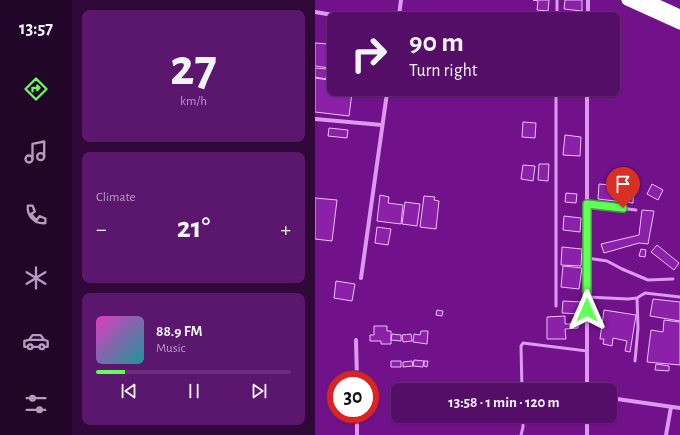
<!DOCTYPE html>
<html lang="en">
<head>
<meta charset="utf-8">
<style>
	:root { --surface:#550e68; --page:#5b176e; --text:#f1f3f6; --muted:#b69cc0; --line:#6b2e7c; --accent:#62ff58 }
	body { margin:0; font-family:"Alegreya Sans",sans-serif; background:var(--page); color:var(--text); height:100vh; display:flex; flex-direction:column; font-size:15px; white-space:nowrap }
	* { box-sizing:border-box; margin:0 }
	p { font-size:13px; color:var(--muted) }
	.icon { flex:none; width:22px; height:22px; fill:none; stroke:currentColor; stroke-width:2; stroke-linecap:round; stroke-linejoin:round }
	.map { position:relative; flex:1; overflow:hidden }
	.side { display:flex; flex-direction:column; gap:10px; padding:10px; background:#2f0839; width:243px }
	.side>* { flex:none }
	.banner { position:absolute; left:12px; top:12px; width:293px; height:84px; border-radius:8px; box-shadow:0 1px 3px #0004,0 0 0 1px var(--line); background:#550e68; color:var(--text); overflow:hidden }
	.speed { position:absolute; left:12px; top:371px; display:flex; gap:8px; font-size:20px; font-weight:700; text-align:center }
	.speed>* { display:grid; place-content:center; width:52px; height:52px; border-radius:50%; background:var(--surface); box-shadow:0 1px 3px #0004,0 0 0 1px var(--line); line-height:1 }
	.speed .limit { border:6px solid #d22; background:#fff; color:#111 }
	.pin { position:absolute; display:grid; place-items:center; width:34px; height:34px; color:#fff; margin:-41px -17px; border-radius:50% 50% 50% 0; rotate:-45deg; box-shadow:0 0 4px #0007 }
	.pin .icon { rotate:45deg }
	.me { position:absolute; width:44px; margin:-22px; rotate:0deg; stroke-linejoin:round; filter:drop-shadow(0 0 3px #0008) }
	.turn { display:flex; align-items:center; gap:14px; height:84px; padding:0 16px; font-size:18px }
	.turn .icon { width:52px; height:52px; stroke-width:2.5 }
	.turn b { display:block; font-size:28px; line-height:34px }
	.big { font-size:30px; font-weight:700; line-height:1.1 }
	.side .widget { flex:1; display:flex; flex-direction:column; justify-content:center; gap:6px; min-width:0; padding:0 14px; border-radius:8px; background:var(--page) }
	.side .dial { align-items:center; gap:0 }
	.dial b { font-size:52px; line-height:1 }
	.song { display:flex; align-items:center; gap:12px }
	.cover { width:48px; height:48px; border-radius:6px; background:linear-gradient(135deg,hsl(310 70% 55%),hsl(180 70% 35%)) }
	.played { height:4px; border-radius:2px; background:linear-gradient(90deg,var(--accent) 15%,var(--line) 15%) }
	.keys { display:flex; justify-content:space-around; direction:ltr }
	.heat { display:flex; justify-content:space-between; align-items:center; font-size:22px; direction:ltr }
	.trip { position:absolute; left:76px; top:383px; width:226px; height:40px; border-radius:8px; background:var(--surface); box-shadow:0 1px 3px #0004,0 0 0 1px var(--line); font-weight:700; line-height:40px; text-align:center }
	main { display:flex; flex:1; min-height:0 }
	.dock { display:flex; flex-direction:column; width:72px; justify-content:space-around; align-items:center; background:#22062a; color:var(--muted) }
	.dock .icon { width:28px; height:28px }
	.dock .current { color:var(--accent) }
	.dock b { font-size:18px; color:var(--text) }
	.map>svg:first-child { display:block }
	.building { fill:#8b20a9; stroke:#eebffc }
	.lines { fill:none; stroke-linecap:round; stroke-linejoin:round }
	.lane { stroke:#dd99f0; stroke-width:3 }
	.street { stroke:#dd99f0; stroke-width:4 }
	.highway { stroke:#fff; stroke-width:11 }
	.route-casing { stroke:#40a639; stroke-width:10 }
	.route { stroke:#62ff58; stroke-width:7 }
</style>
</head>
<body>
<main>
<nav class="dock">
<b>13:57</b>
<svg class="icon current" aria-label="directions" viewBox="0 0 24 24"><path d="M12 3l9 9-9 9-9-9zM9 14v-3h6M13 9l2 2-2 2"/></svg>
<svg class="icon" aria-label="music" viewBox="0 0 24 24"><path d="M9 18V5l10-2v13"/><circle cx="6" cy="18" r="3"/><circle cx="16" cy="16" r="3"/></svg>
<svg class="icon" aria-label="phone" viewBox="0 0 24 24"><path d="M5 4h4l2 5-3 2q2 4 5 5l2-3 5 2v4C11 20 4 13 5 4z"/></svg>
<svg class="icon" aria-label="climate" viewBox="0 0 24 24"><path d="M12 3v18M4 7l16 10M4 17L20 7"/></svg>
<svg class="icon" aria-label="car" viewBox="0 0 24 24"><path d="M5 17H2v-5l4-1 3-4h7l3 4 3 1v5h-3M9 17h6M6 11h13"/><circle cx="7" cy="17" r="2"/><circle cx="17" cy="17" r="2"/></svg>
<svg class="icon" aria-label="filters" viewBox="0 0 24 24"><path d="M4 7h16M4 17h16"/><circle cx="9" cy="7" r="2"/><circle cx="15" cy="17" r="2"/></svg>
</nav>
<section class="side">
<div class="widget dial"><b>27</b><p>km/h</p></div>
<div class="widget"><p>Climate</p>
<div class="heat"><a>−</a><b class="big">21°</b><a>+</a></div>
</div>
<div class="widget">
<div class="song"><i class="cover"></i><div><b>88.9 FM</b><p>Music</p></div></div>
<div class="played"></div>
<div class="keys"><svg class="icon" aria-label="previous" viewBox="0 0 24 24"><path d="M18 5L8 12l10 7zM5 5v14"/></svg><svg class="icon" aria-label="pause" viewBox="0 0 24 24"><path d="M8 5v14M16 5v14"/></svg><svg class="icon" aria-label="next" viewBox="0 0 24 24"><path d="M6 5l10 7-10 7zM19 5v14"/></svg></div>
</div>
</section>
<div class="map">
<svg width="365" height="435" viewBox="0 0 365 435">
	<rect width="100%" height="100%" fill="#71128a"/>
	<path class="building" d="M218,0H234L233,11L222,10L223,1Z
		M250,0H267V11L249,9Z
		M0,43L15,44V68L0,66Z
		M0,68L12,69L11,79L0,77Z
		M15,72V93H37L34,116L0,112V78L14,80Z
		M208,122L221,123L220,138L207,137Z
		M14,128L33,130L32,138L13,136Z
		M250,135L266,137L265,156L248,155Z
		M224,164H234L233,181L223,180Z
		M208,165L220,166L218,181L206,179Z
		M284,184L319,187L318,203L283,199Z
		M337,184L348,190L343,200L332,194Z
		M251,193L262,194L261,203L250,202Z
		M65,195L74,197L73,203L88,205L86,224L62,221Z
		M109,196L120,197L119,200L124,201L121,229L105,227Z
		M0,198L22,200L17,241L0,239Z
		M90,202L105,204L102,226L87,224Z
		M327,210L339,211L333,244L324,243L289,253L286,244L324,235Z
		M249,216L266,218L265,232L248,230Z
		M62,227L76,229L73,245L60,243Z
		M342,245L364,263L359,270L336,252Z
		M247,247L267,249L266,266L246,265Z
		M326,249L331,250L330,257L324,256Z
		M248,266L267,268L264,289L246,287Z
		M21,281L40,284L37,301L19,298Z
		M338,299L365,302V321L335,316Z
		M248,301L266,302L265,314L247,313Z
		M122,310L128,311L127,316L121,315Z
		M289,310L321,315L315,352L310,351L312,341L298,338L297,346L288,344L289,339H285Z
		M250,316V324H263V328L250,329L251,339H232V317Z
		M349,320L365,322V365L332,362L336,330L348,332Z
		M59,326H72V331H76V344H66V341H55V335H59Z
		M106,331H113L112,344L98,342L99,334L105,335Z
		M77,334L86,335V341L76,340Z
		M96,334L97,341L88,342L87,335Z
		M99,360L109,361L108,367L98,366Z
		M76,361H86V367H76Z
		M97,361L98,366L88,367V362Z
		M109,361H113L112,367L109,366Z
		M341,364L354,366V371L340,370Z
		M91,384H104V390H91Z"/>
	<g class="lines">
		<path class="lane" d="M242,15V0
			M241,93V306
			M272,204L321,210
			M272,258L292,261L307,269L333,280L358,279
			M272,297L313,299L322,298L330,293L365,297
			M320,361L323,328L322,298
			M207,390L206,346L208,343L272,351
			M206,435L208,427V416"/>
		<path class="street" d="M0,12L18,15
			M84,15L86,0
			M273,15V0
			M0,119L67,125
			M46,278L72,93
			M41,340L42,380
			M272,390V93
			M295,398L365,408
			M42,414V435
			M272,416V435
			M351,435L356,407"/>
		<path class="highway" d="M312,0L365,24
			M332,0L365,15"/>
	</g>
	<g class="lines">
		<defs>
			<path id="route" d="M272,310V204L308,208"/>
		</defs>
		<use href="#route" class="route-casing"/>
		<use href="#route" class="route"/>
	</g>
</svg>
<div class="speed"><div class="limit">30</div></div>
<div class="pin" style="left:308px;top:208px;background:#d93025"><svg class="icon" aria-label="arrive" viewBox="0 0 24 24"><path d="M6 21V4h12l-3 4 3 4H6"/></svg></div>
<svg class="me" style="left:272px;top:310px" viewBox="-20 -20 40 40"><path d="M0-17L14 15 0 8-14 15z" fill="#62ff58" stroke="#fff" stroke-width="4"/></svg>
<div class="trip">13:58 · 1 min · 120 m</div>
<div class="banner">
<div class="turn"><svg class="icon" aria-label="right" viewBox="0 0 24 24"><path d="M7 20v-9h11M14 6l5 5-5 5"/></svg><div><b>90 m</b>Turn right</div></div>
</div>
</div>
</main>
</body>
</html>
